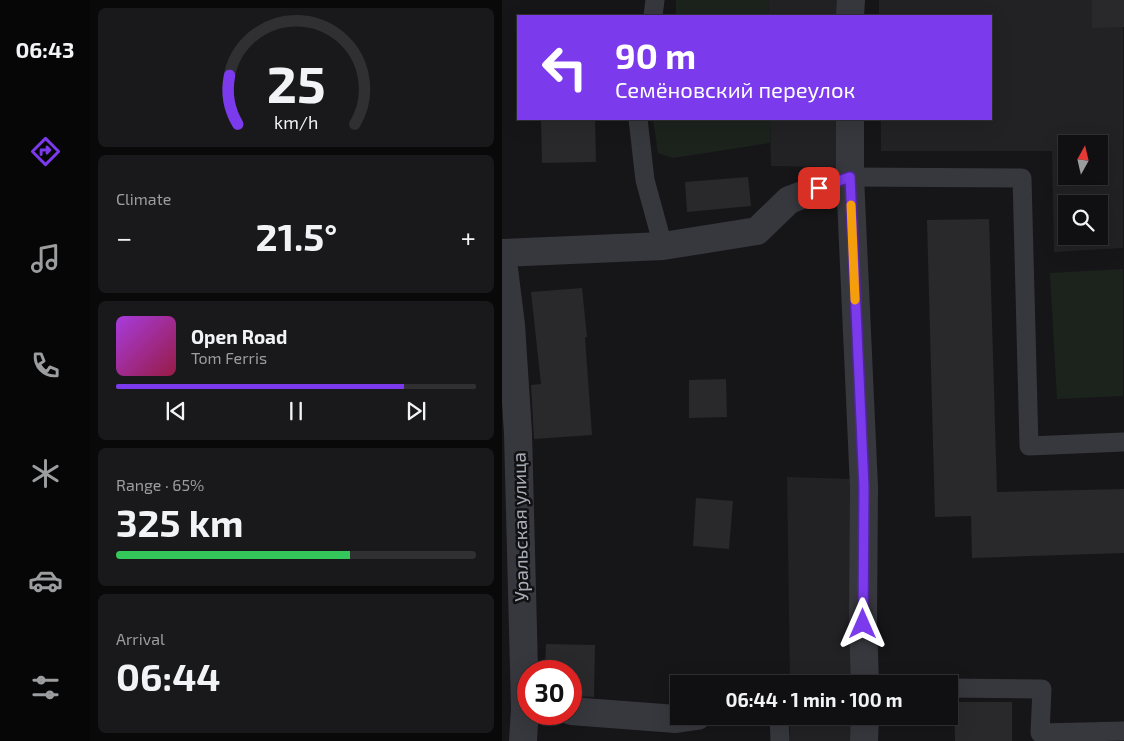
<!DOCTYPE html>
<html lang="en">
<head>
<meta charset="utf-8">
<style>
	:root { --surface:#101012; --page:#19191b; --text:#f1f3f6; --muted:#9c9d9f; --line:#303032; --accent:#7c3aed }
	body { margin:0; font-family:"Exo 2",sans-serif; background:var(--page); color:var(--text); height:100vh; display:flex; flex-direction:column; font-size:19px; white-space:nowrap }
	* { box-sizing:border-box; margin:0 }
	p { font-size:16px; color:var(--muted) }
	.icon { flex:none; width:28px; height:28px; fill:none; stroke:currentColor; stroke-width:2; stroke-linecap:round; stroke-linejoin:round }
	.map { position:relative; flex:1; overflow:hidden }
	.panel { display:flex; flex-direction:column; gap:8px; padding:8px; background:#09090a; width:412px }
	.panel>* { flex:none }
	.top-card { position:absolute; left:15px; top:15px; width:475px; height:105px; border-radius:0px; box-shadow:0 5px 20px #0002,0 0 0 1px var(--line); background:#7c3aed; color:#fff; overflow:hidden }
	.needle { width:32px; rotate:8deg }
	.buttons { position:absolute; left:556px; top:135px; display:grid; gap:10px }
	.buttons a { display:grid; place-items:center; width:50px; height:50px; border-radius:0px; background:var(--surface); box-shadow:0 5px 20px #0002,0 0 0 1px var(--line); font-size:25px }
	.speed { position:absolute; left:15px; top:660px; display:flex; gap:10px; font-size:25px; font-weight:700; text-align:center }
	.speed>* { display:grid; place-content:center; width:65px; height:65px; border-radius:50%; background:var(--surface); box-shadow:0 5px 20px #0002,0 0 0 1px var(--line); line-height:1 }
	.speed .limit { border:8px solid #d22; background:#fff; color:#111 }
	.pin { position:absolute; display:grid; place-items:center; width:42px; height:42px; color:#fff; margin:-21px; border-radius:10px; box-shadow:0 2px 8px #0006 }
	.me { position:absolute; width:55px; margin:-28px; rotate:0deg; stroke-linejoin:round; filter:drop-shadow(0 0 4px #0008) }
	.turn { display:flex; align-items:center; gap:18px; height:105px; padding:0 15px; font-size:22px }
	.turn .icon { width:65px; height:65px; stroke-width:2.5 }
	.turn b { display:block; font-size:35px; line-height:42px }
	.big { font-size:38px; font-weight:700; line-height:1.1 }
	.panel .widget { flex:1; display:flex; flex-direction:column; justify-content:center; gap:8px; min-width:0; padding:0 18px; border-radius:8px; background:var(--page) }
	.panel .dial { align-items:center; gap:0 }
	.dial svg { height:130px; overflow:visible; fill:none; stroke:var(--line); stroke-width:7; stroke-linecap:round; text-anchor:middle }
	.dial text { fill:var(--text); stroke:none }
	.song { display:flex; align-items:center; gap:15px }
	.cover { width:60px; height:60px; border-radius:8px; background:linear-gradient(135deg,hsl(280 70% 55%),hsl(340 70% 35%)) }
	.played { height:5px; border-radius:2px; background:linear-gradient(90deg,var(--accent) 80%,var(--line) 80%) }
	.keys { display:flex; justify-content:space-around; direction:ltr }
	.heat { display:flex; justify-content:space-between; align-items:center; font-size:28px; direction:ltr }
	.charge { height:8px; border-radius:4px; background:linear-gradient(90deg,#34c759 65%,var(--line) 0) }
	.trip { position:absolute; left:168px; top:675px; width:288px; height:50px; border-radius:0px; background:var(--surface); box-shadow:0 5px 20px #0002,0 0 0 1px var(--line); font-weight:700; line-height:50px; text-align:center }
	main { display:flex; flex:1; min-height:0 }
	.dock { display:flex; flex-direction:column; width:90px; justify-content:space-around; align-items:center; background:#060607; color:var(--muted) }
	.dock .icon { width:35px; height:35px }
	.dock .selected { color:var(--accent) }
	.dock b { font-size:22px; color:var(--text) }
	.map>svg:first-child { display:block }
	.built { fill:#222225; fill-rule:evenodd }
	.green { fill:#1c231d }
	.building { fill:#29292c }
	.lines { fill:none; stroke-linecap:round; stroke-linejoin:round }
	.service { stroke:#37383d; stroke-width:19 }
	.minor { stroke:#37383d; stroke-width:28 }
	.route-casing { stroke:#51269a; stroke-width:12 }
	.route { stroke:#7c3aed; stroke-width:9 }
	.slow { stroke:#f59e0b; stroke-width:9 }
	.labels { text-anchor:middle; stroke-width:5; stroke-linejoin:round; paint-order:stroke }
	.street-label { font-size:19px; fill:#a8adb8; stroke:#111113 }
</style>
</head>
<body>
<main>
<nav class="dock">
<b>06:43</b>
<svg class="icon selected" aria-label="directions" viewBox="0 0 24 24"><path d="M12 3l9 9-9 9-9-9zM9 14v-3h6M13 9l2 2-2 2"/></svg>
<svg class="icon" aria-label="music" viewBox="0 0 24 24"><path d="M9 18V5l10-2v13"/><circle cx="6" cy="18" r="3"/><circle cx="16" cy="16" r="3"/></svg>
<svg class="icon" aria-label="phone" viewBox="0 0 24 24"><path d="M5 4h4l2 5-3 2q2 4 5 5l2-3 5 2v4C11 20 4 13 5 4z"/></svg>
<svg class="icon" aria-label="climate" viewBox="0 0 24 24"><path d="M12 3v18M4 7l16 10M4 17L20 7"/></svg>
<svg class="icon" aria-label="car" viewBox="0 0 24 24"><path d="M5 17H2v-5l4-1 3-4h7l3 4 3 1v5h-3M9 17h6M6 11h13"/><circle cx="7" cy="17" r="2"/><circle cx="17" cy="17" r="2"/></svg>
<svg class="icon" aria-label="filters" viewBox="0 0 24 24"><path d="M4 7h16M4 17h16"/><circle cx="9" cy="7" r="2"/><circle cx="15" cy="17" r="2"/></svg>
</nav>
<section class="panel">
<div class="widget dial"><svg viewBox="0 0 100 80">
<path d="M14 69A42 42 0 1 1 86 69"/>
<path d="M14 69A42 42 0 0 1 9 39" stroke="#7c3aed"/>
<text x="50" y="56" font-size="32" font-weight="700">25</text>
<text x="50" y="72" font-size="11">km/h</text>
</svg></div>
<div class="widget"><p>Climate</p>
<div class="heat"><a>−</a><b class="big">21.5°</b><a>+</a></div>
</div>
<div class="widget">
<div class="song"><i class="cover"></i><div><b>Open Road</b><p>Tom Ferris</p></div></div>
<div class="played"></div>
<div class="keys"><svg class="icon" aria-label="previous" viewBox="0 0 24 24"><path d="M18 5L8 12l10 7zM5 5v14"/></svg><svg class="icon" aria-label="pause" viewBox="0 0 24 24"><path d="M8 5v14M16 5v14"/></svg><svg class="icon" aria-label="next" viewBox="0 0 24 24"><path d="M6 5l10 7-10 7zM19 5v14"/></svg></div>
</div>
<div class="widget"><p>Range · 65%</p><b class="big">325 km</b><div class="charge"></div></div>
<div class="widget"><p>Arrival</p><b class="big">06:44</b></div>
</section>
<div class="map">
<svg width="622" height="741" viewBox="0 0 622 741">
	<rect width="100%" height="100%" fill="#161618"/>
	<path class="built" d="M266,0H340V16H267Z
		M377,0H621V248L552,252L550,151H379V119H489V16H377ZM565,144H598V176H565ZM565,204H598V236H565Z
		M268,119H339V167L269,166Z
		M285,477L351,479L349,684H288Z
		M288,716H349V741H288Z"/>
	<path class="green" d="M174,0H266L267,16H174Z
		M151,119H268V143L171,158L156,153Z
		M621,269V396L555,399L548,273Z"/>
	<path class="building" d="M590,0H622V27L590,28Z
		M39,119H93L94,162L40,163Z
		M246,177L249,206L185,212L183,182Z
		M487,219L495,492L622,489V553L470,558L469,516L433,517L425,220Z
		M80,288L85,337H83L90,435L32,439L29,385L39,384L29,292Z
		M224,379L225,417L187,418V380Z
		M194,498L231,501L227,549L191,546Z
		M44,644L93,645L92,697L69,696V671H43Z
		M452,702H510V741H453Z"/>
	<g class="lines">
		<path class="service" d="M151,16L153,0
			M136,119L143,180L161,246
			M348,177L520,178L527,446L622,442
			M446,688L540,689L538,733L622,731
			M277,716L278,741"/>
		<path class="minor" d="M348,16L349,0
			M348,119V177L362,487L361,624L363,684
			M69,711L174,719L195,716
			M21,741L23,708L16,433L9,325L0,253L161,246L255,231L287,200L348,177
			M362,741L363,716"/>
	</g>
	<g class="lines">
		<defs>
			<path id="route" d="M317,188L348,177L362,487L361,624"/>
		</defs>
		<use href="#route" class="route-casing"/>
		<use href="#route" class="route"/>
		<path class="slow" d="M349,205L353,300"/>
	</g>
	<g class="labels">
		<g class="street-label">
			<text transform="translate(18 527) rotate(-91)" y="7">Уральская улица</text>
		</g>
	</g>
</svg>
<div class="buttons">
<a><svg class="needle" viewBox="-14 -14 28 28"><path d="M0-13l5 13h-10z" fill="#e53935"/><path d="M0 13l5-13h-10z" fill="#9c9d9f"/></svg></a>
<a><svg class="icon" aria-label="search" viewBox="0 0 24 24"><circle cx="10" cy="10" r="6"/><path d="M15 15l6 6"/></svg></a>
</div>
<div class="speed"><div class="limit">30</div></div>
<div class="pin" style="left:317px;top:188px;background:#d93025"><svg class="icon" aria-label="arrive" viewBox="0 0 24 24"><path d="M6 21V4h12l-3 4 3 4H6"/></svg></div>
<svg class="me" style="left:361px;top:624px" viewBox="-20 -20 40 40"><path d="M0-17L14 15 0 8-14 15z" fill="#7c3aed" stroke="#fff" stroke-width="4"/></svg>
<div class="trip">06:44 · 1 min · 100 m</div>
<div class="top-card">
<div class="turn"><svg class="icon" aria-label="left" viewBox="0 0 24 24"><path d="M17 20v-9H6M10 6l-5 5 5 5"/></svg><div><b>90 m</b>Семёновский переулок</div></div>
</div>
</div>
</main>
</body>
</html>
